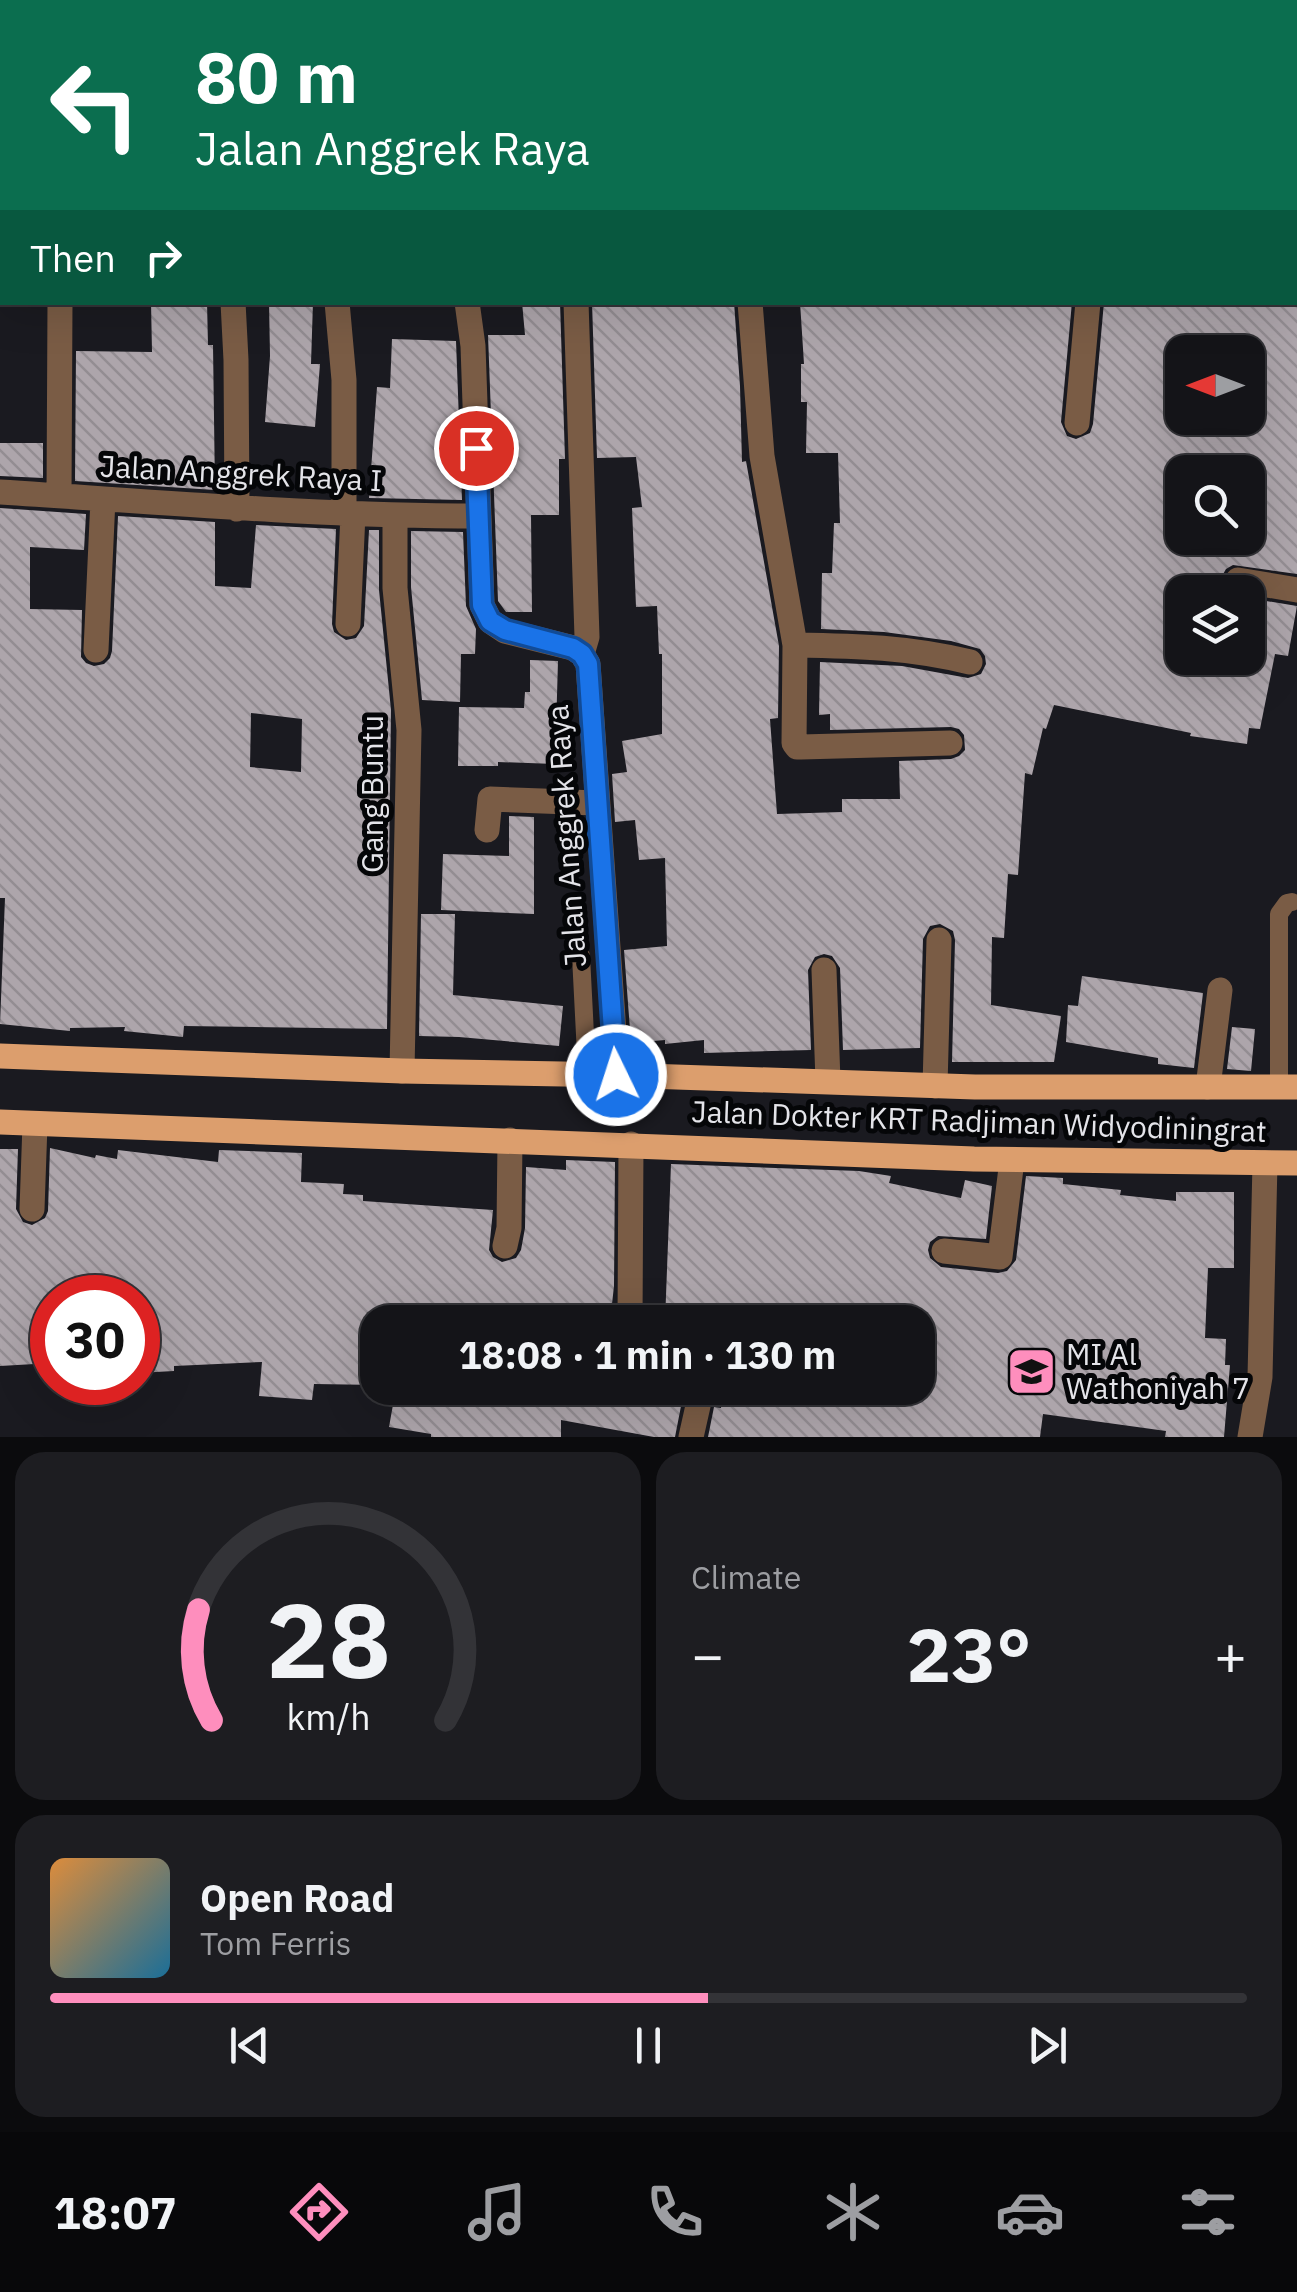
<!DOCTYPE html>
<html lang="en">
<head>
<meta charset="utf-8">
<style>
	:root { --surface:#141418; --page:#1d1d21; --text:#f1f3f6; --muted:#9d9ea2; --line:#333337; --accent:#fe8ebd }
	body { margin:0; font-family:"IBM Plex Sans",sans-serif; background:var(--page); color:var(--text); height:100vh; display:flex; flex-direction:column; font-size:38px; white-space:nowrap }
	* { box-sizing:border-box; margin:0 }
	p { font-size:32px; color:var(--muted) }
	.icon { flex:none; width:55px; height:55px; fill:none; stroke:currentColor; stroke-width:2; stroke-linecap:round; stroke-linejoin:round }
	.map { position:relative; height:1437px; overflow:hidden }
	.drawer { display:flex; flex-direction:column; gap:15px; padding:15px; background:#0b0b0d; flex:1 }
	.drawer>* { flex:none }
	.hud { position:absolute; left:0px; top:0px; width:1298px; height:305px; box-shadow:0 10px 40px #0002,0 0 0 2px var(--line); background:#0b6e4f; color:#fff; overflow:hidden }
	.needle { width:65px; rotate:270deg }
	.fabs { position:absolute; left:1165px; top:335px; display:grid; gap:20px }
	.fabs a { display:grid; place-items:center; width:100px; height:100px; border-radius:20px; background:var(--surface); box-shadow:0 10px 40px #0002,0 0 0 2px var(--line); font-size:50px }
	.speed { position:absolute; left:30px; top:1275px; display:flex; gap:20px; font-size:50px; font-weight:700; text-align:center }
	.speed>* { display:grid; place-content:center; width:130px; height:130px; border-radius:50%; background:var(--surface); box-shadow:0 10px 40px #0002,0 0 0 2px var(--line); line-height:1 }
	.speed .limit { border:15px solid #d22; background:#fff; color:#111 }
	.pin { position:absolute; display:grid; place-items:center; width:85px; height:85px; color:#fff; margin:-42px; border:5px solid #fff; border-radius:50%; box-shadow:0 2px 10px #0007 }
	.me { position:absolute; width:110px; margin:-55px; rotate:356deg; stroke-linejoin:round; filter:drop-shadow(0 0 8px #0008) }
	.turn { display:flex; align-items:center; gap:35px; height:210px; padding:0 30px; font-size:45px }
	.turn .icon { width:130px; height:130px; stroke-width:2.5 }
	.turn b { display:block; font-size:70px; line-height:85px }
	.then { display:flex; align-items:center; height:95px; padding:0 30px; background:#0003; gap:20px; font-size:38px }
	.big { font-size:75px; font-weight:800; line-height:1.1 }
	.drawer .tile { flex:1; display:flex; flex-direction:column; justify-content:center; gap:15px; min-width:0; padding:0 35px; border-radius:30px; background:var(--page) }
	.drawer .dial { align-items:center; gap:0 }
	.dial svg { height:260px; overflow:visible; fill:none; stroke:var(--line); stroke-width:7; stroke-linecap:round; text-anchor:middle }
	.dial text { fill:var(--text); stroke:none }
	.song { display:flex; align-items:center; gap:30px }
	.cover { width:120px; height:120px; border-radius:15px; background:linear-gradient(135deg,hsl(30 70% 55%),hsl(200 70% 35%)) }
	.played { height:10px; border-radius:5px; background:linear-gradient(90deg,var(--accent) 55%,var(--line) 55%) }
	.keys { display:flex; justify-content:space-around; direction:ltr }
	.heat { display:flex; justify-content:space-between; align-items:center; font-size:55px; direction:ltr }
	.drawer .tiles { flex:1; display:grid; gap:15px; grid-template-columns:1fr 1fr }
	.tile:last-child { grid-column:span 2 }
	.trip { position:absolute; left:360px; top:1305px; width:575px; height:100px; border-radius:30px; background:var(--surface); box-shadow:0 10px 40px #0002,0 0 0 2px var(--line); font-weight:800; line-height:100px; text-align:center }
	.tab-bar { display:flex; height:160px; justify-content:space-around; align-items:center; background:#08080a; color:var(--muted) }
	.tab-bar .icon { width:70px; height:70px }
	.tab-bar .active { color:var(--accent) }
	.tab-bar b { font-size:45px; color:var(--text) }
	.map>svg:first-child { display:block }
	.building { fill:url(#building-back-hatch); fill-rule:evenodd }
	.lines { fill:none; stroke-linecap:round; stroke-linejoin:round }
	.service { stroke:#7a5c45; stroke-width:18 }
	.minor { stroke:#7a5c45; stroke-width:25 }
	.primary { stroke:#dc9e6d; stroke-width:25 }
	.route-casing { stroke:#114b97; stroke-width:25 }
	.route { stroke:#1a73e8; stroke-width:18 }
	.labels { text-anchor:middle; stroke-width:10; stroke-linejoin:round; paint-order:stroke }
	.street-label { font-size:30px; fill:#e4e4e9; stroke:#050608 }
	.poi-label { font-size:30px; fill:#e4e4e9; stroke:#050608; text-anchor:start }
</style>
</head>
<body>
<div class="map">
<svg width="1297" height="1437" viewBox="0 0 1297 1437">
	<defs>
		<pattern id="building-back-hatch" width="6" height="6" patternUnits="userSpaceOnUse" patternTransform="scale(2.5)"><rect width="6" height="6" fill="#ada5ab"/><path d="M-1 5l2 2M0 0l6 6M5-1l2 2" fill="none" stroke="#938d92"/></pattern>
	</defs>
	<rect width="100%" height="100%" fill="#1a1a20"/>
	<path class="building" d="M151,302H207L208,345H213L215,490L75,481L76,351L152,352Z
		M269,302H313L311,364H320L315,427L265,422L270,356Z
		M522,302H560L565,459H559V515H531L532,612H506L498,601L488,335H525Z
		M592,302H734L740,386L742,462L746,461L779,646L778,718L770,719L777,814L842,812V799H900L899,761L951,759L959,756L965,750L964,735L959,729L951,727L830,730V714L819,715L820,662L902,666L968,678L981,674L986,664L985,656L980,649L951,641L884,632L821,629L822,573H832L834,523H840L838,453H806L807,402H801V364H804L800,302H1072L1061,422L1067,436L1076,439L1090,433L1093,424L1104,302H1297V574L1233,565L1226,569L1222,576L1223,585L1228,592H1182V658H1248V598L1297,606L1288,656L1275,654L1260,729L1249,728L1247,744L1190,736L1191,733L1054,705L1046,729L1043,728L1032,775L1025,773L1018,875L1008,874L1004,938L992,937L991,1005L1061,1016L1054,1062H952L955,940L953,931L940,924L930,926L923,939L920,1048L843,1050L840,968L832,956L824,954L815,957L808,970L811,1050L704,1053V1040L665,1044V1040L631,1043L624,950L667,946L665,858L639,860L635,820L615,822L612,774L627,772L622,741L662,734V654H659L657,606L636,607L632,508L642,507L636,457L597,458ZM1182,352H1248V418H1182ZM1182,472H1248V538H1182Z
		M392,339L456,341L462,500L369,498L377,387L390,388Z
		M0,443H43V478L0,476Z
		M0,508L86,514L84,550L30,547V609L82,610L81,657L86,663L94,666L104,664L110,658L112,651L118,516L215,522V586L251,588L256,525L336,529L332,624L334,632L346,640L356,638L364,626L369,530H379V590L391,710L387,1029L184,1026L183,1037L124,1031L125,1027L70,1028V1031L0,1024L5,898H0ZM251,713L302,719L301,772L250,767Z
		M411,531L463,532L466,606L476,629L475,654H461L460,702L422,700L411,587Z
		M530,660L558,661L555,764L498,762V766H458L459,707L524,708L525,692H530Z
		M509,816L534,817V914L441,910L443,854L509,856Z
		M421,914H455L453,995L563,1006L559,1046L459,1037L419,1036Z
		M1082,976L1203,993L1194,1068L1158,1064V1058L1066,1042L1068,1005L1078,1006Z
		M1232,1027L1255,1029L1251,1071L1227,1069Z
		M50,1148L95,1158L96,1155L117,1159L118,1150L218,1162L219,1150L302,1153L301,1182L344,1184L343,1194L363,1195V1201L493,1210L489,1250L493,1257L502,1262L516,1258L521,1250L525,1228L526,1167L566,1170V1160L615,1162L614,1286L610,1322H378V1385L314,1384L312,1400L259,1396L262,1362L174,1366V1371L138,1373V1298H52V1363L0,1366V1149H18L16,1209L23,1222L32,1225L45,1218L48,1211Z
		M671,1164L859,1171L891,1176L889,1183L961,1198L965,1180L992,1186L986,1239L938,1236L930,1242L928,1250L930,1258L941,1267L998,1273L1007,1271L1016,1260L1026,1176L1063,1178V1184L1121,1190L1120,1195L1176,1201V1192H1234V1268H1208L1205,1338L1226,1339L1225,1365H1230L1224,1437H1165L1166,1431L1043,1414L1040,1437H708L714,1407L721,1408L723,1388H918V1322H665Z
		M396,1388H595V1394L653,1405L654,1396L682,1401L675,1437H654L561,1420V1437H431V1434L389,1427Z"/>
	<g class="lines">
		<path class="service" d="M581,956L587,1074
			M1279,1087V914L1287,903L1292,902"/>
		<path class="minor" d="M436,0V2
			M552,0L553,2
			M727,0V2
			M1271,0L1272,2
			M1101,2L1113,0
			M1295,94H1297
			M0,244H2
			M233,302L236,360L237,509
			M337,302L344,380V514
			M467,302L473,346L482,605L490,621L505,631L573,648L582,654L588,664L617,1075
			M576,302L587,637L582,654
			M750,302L762,456L795,645L794,743L797,747H801L950,743
			M1077,423L1088,302
			M0,492C160,502 319,516 479,516
			M59,495L60,302
			M395,516V588L409,730L402,1071
			M1238,580L1297,590
			M348,624L353,514
			M795,645C858,646 908,647 970,662
			M96,650L103,499
			M487,830L490,799L597,803
			M824,970L828,1081
			M935,1086L939,940
			M1208,1087L1220,990
			M32,1209L35,1124
			M505,1246L509,1228L510,1140
			M944,1251L1000,1257L1012,1160
			M630,1322L631,1144
			M691,1437L702,1388
			M1250,1437L1260,1377L1265,1163"/>
		<path class="primary" d="M0,1056L402,1071L617,1075L975,1087H1297
			M0,1122L974,1159L1297,1163"/>
	</g>
	<g class="lines">
		<defs>
			<path id="route" d="M476,448L482,605L490,621L505,630L573,648L582,654L588,664L616,1075"/>
		</defs>
		<use href="#route" class="route-casing"/>
		<use href="#route" class="route"/>
	</g>
	<defs>
		<symbol id="school-square" viewBox="-11 -11 22 22"><rect x="-9" y="-9" width="18" height="18" rx="4" fill="#fe8ebd" stroke="#050608"/><path d="M0-5L7-2L0 1L-7-2ZM-4 1L0 2.5L4 1V4Q0 6-4 4Z" fill="#111"/></symbol>
	</defs>
	<g fill-rule="evenodd">
		<use href="#school-square" x="1004" y="1344" width="55" height="55"/>
	</g>
	<g class="labels">
		<g class="street-label">
			<text transform="translate(241 474) rotate(3)" y="10">Jalan Anggrek Raya I</text>
			<text transform="translate(373 794) rotate(-90)" y="10">Gang Buntu</text>
			<text transform="translate(567 836) rotate(-94)" y="10">Jalan Anggrek Raya</text>
			<text transform="translate(979 1122) rotate(2)" y="10">Jalan Dokter KRT Radjiman Widyodiningrat</text>
		</g>
		<g class="poi-label">
			<text x="1066" y="1365">MI Al<tspan x="1066" dy="34">Wathoniyah 7</tspan></text>
		</g>
	</g>
</svg>
<div class="fabs">
<a><svg class="needle" viewBox="-14 -14 28 28"><path d="M0-13l5 13h-10z" fill="#e53935"/><path d="M0 13l5-13h-10z" fill="#9d9ea2"/></svg></a>
<a><svg class="icon" aria-label="search" viewBox="0 0 24 24"><circle cx="10" cy="10" r="6"/><path d="M15 15l6 6"/></svg></a>
<a><svg class="icon" aria-label="layers" viewBox="0 0 24 24"><path d="M12 4l9 5-9 5-9-5zM3 14l9 5 9-5"/></svg></a>
</div>
<div class="speed"><div class="limit">30</div></div>
<div class="pin" style="left:476px;top:448px;background:#d93025"><svg class="icon" aria-label="arrive" viewBox="0 0 24 24"><path d="M6 21V4h12l-3 4 3 4H6"/></svg></div>
<svg class="me" style="left:616px;top:1075px" viewBox="-20 -20 40 40"><circle r="17" fill="#1a73e8" stroke="#fff" stroke-width="3"/><path d="M0-11L8 9 0 5-8 9z" fill="#fff"/></svg>
<div class="trip">18:08 · 1 min · 130 m</div>
<div class="hud">
<div class="turn"><svg class="icon" aria-label="left" viewBox="0 0 24 24"><path d="M17 20v-9H6M10 6l-5 5 5 5"/></svg><div><b>80 m</b>Jalan Anggrek Raya</div></div>
<div class="then">Then<svg class="icon" aria-label="right" viewBox="0 0 24 24"><path d="M7 20v-9h11M14 6l5 5-5 5"/></svg></div>
</div>
</div>
<section class="drawer">
<div class="tiles">
<div class="tile dial"><svg viewBox="0 0 100 80">
<path d="M14 69A42 42 0 1 1 86 69"/>
<path d="M14 69A42 42 0 0 1 10 35" stroke="#fe8ebd"/>
<text x="50" y="56" font-size="32" font-weight="700">28</text>
<text x="50" y="72" font-size="11">km/h</text>
</svg></div>
<div class="tile"><p>Climate</p>
<div class="heat"><a>−</a><b class="big">23°</b><a>+</a></div>
</div>
<div class="tile">
<div class="song"><i class="cover"></i><div><b>Open Road</b><p>Tom Ferris</p></div></div>
<div class="played"></div>
<div class="keys"><svg class="icon" aria-label="previous" viewBox="0 0 24 24"><path d="M18 5L8 12l10 7zM5 5v14"/></svg><svg class="icon" aria-label="pause" viewBox="0 0 24 24"><path d="M8 5v14M16 5v14"/></svg><svg class="icon" aria-label="next" viewBox="0 0 24 24"><path d="M6 5l10 7-10 7zM19 5v14"/></svg></div>
</div>
</div>
</section>
<nav class="tab-bar">
<b>18:07</b>
<svg class="icon active" aria-label="directions" viewBox="0 0 24 24"><path d="M12 3l9 9-9 9-9-9zM9 14v-3h6M13 9l2 2-2 2"/></svg>
<svg class="icon" aria-label="music" viewBox="0 0 24 24"><path d="M9 18V5l10-2v13"/><circle cx="6" cy="18" r="3"/><circle cx="16" cy="16" r="3"/></svg>
<svg class="icon" aria-label="phone" viewBox="0 0 24 24"><path d="M5 4h4l2 5-3 2q2 4 5 5l2-3 5 2v4C11 20 4 13 5 4z"/></svg>
<svg class="icon" aria-label="climate" viewBox="0 0 24 24"><path d="M12 3v18M4 7l16 10M4 17L20 7"/></svg>
<svg class="icon" aria-label="car" viewBox="0 0 24 24"><path d="M5 17H2v-5l4-1 3-4h7l3 4 3 1v5h-3M9 17h6M6 11h13"/><circle cx="7" cy="17" r="2"/><circle cx="17" cy="17" r="2"/></svg>
<svg class="icon" aria-label="filters" viewBox="0 0 24 24"><path d="M4 7h16M4 17h16"/><circle cx="9" cy="7" r="2"/><circle cx="15" cy="17" r="2"/></svg>
</nav>
</body>
</html>
